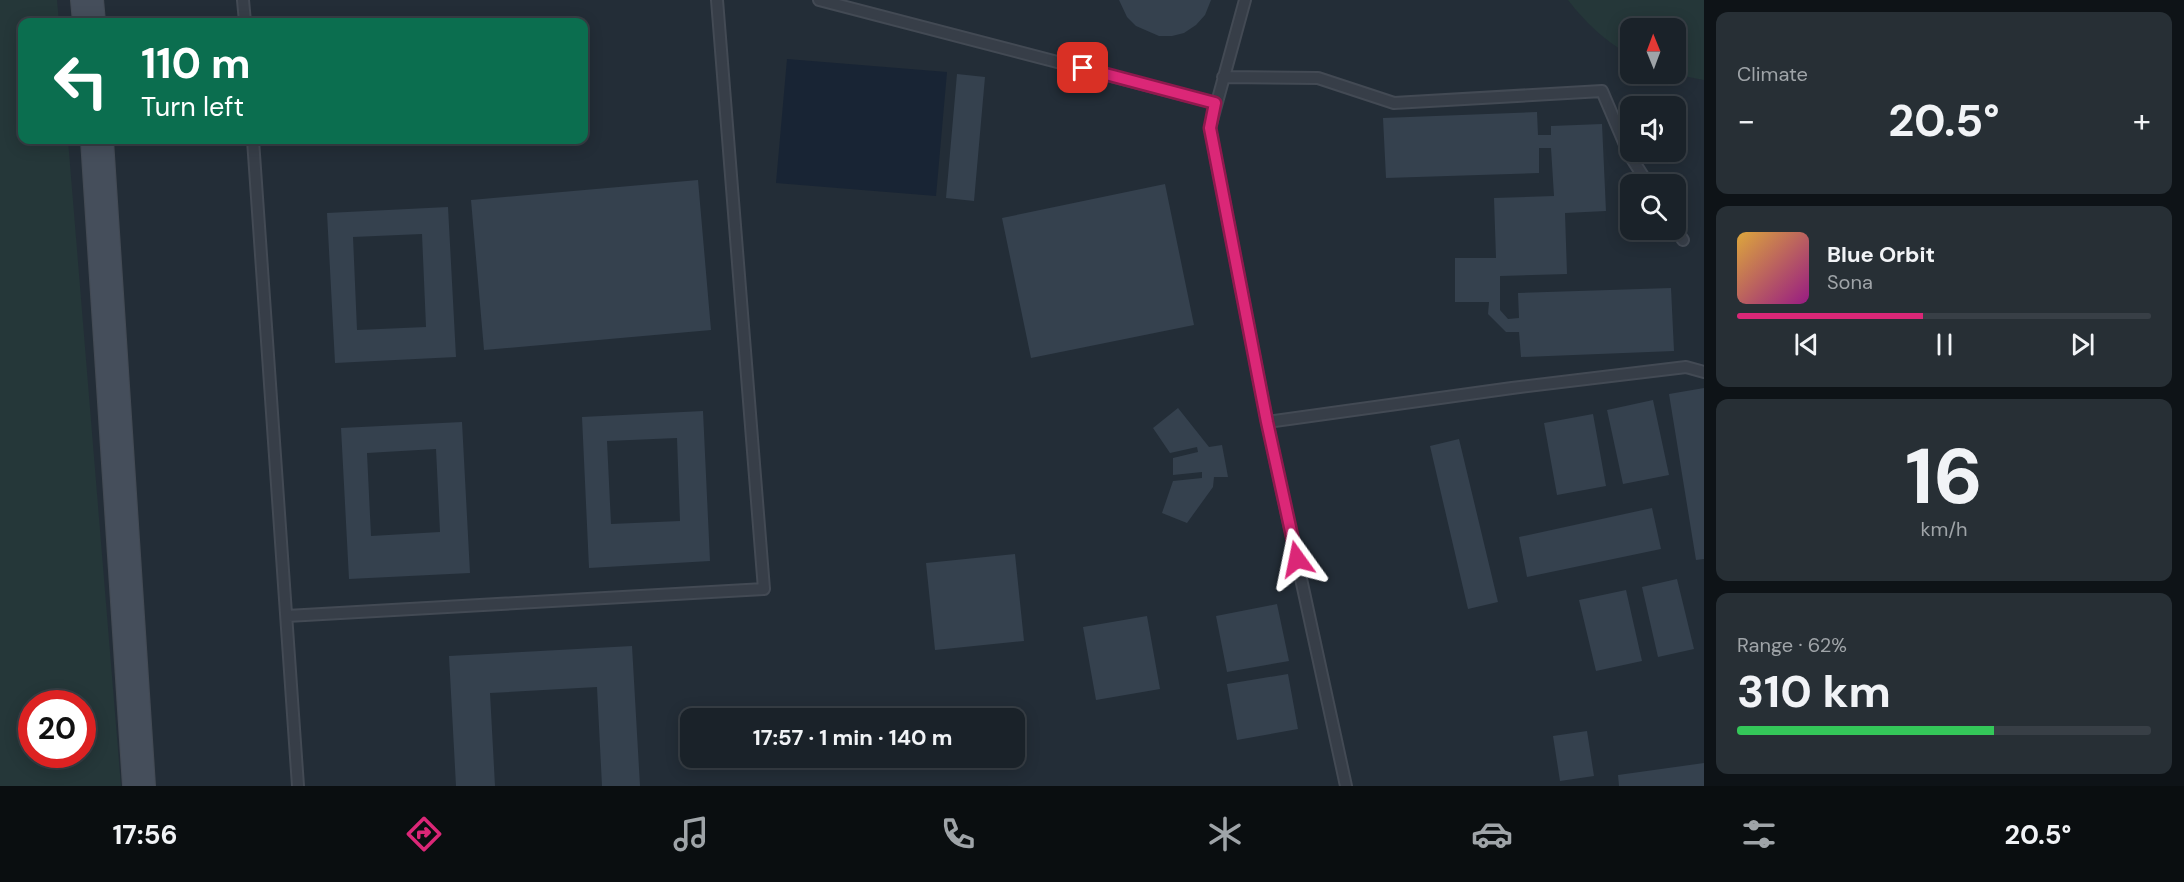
<!DOCTYPE html>
<html lang="en">
<head>
<meta charset="utf-8">
<style>
	:root { --surface:#1a2229; --page:#272f35; --text:#f1f3f6; --muted:#9fa4a8; --line:#383f46; --accent:#db2777 }
	body { margin:0; font-family:"DM Sans",sans-serif; background:var(--page); color:var(--text); height:100vh; display:flex; flex-direction:column; font-size:22px; white-space:nowrap }
	* { box-sizing:border-box; margin:0 }
	p { font-size:20px; color:var(--muted) }
	.icon { flex:none; width:33px; height:33px; fill:none; stroke:currentColor; stroke-width:2; stroke-linecap:round; stroke-linejoin:round }
	.map { position:relative; flex:1; overflow:hidden }
	.side { display:flex; flex-direction:column; gap:12px; padding:12px; background:#0e1317; width:480px }
	.side>* { flex:none }
	.guide { position:absolute; left:18px; top:18px; width:570px; height:126px; border-radius:12px; box-shadow:0 3px 15px #0003,0 0 0 2px var(--line); background:#0b6e4f; color:#fff; overflow:hidden }
	.needle { width:39px; rotate:359deg }
	.fabs { position:absolute; left:1620px; top:18px; display:grid; gap:12px }
	.fabs a { display:grid; place-items:center; width:66px; height:66px; border-radius:12px; background:var(--surface); box-shadow:0 3px 15px #0003,0 0 0 2px var(--line); font-size:30px }
	.speed { position:absolute; left:18px; top:690px; display:flex; gap:12px; font-size:30px; font-weight:700; text-align:center }
	.speed>* { display:grid; place-content:center; width:78px; height:78px; border-radius:50%; background:var(--surface); box-shadow:0 3px 15px #0003,0 0 0 2px var(--line); line-height:1 }
	.speed .limit { border:9px solid #d22; background:#fff; color:#111 }
	.pin { position:absolute; display:grid; place-items:center; width:51px; height:51px; color:#fff; margin:-26px; border-radius:12px; box-shadow:0 3px 9px #0006 }
	.me { position:absolute; width:66px; margin:-33px; rotate:348deg; stroke-linejoin:round; filter:drop-shadow(0 0 4px #0008) }
	.turn { display:flex; align-items:center; gap:21px; height:126px; padding:0 24px; font-size:27px }
	.turn .icon { width:78px; height:78px; stroke-width:2.5 }
	.turn b { display:block; font-size:42px; line-height:51px }
	.big { font-size:45px; font-weight:700; line-height:1.1 }
	.side .widget { flex:1; display:flex; flex-direction:column; justify-content:center; gap:9px; min-width:0; padding:0 21px; border-radius:12px; background:var(--page) }
	.side .dial { align-items:center; gap:0 }
	.dial b { font-size:78px; line-height:1 }
	.song { display:flex; align-items:center; gap:18px }
	.cover { width:72px; height:72px; border-radius:9px; background:linear-gradient(135deg,hsl(40 70% 55%),hsl(310 70% 35%)) }
	.played { height:6px; border-radius:3px; background:linear-gradient(90deg,var(--accent) 45%,var(--line) 45%) }
	.keys { display:flex; justify-content:space-around; direction:ltr }
	.heat { display:flex; justify-content:space-between; align-items:center; font-size:33px; direction:ltr }
	.charge { height:9px; border-radius:4px; background:linear-gradient(90deg,#34c759 62%,var(--line) 0) }
	.trip { position:absolute; left:680px; top:708px; width:345px; height:60px; border-radius:12px; background:var(--surface); box-shadow:0 3px 15px #0003,0 0 0 2px var(--line); font-weight:700; line-height:60px; text-align:center }
	.tabs { display:flex; height:96px; justify-content:space-around; align-items:center; background:#0a0e10; color:var(--muted) }
	.tabs .icon { width:42px; height:42px }
	.tabs .active { color:var(--accent) }
	.tabs b { font-size:27px; color:var(--text) }
	main { display:flex; flex:1; min-height:0 }
	.map>svg:first-child { display:block }
	.green { fill:#253739; fill-rule:evenodd }
	.water { fill:#182434 }
	.building { fill:#35414e; fill-rule:evenodd }
	.lines { fill:none; stroke-linecap:round; stroke-linejoin:round }
	.lane-casing { stroke:#434a54; stroke-width:14 }
	.secondary-casing { stroke:#434a54; stroke-width:34 }
	.lane { stroke:#373e48; stroke-width:10 }
	.secondary { stroke:#454e5b; stroke-width:32 }
	.route-casing { stroke:#8e194d; stroke-width:15 }
	.route { stroke:#db2777; stroke-width:10 }
</style>
</head>
<body>
<main>
<div class="map">
<svg width="1704" height="786" viewBox="0 0 1704 786">
	<rect width="100%" height="100%" fill="#232d37"/>
	<path class="green" d="M0,0H57L59,22H22V140H68L121,786H0ZM32,704H82V754H32Z
		M1568,0H1704V80L1673,74H1676V28H1630V55C1606,42 1585,22 1568,0Z"/>
	<path class="water" d="M787,59L947,72L936,196L776,183Z"/>
	<path class="building" d="M1119,0H1211L1205,15L1196,25L1184,33L1172,36H1159L1136,26L1127,17Z
		M957,74L985,77L974,201L946,198Z
		M1537,112L1538,135H1551V126L1602,124L1606,211L1565,213L1567,274L1500,276V310L1508,319L1519,318L1518,293L1671,288L1674,351L1521,357L1519,332H1506L1488,314L1489,302H1455V258H1496L1494,198L1554,196L1551,148H1539V173L1386,178L1383,118Z
		M698,180L711,330L484,350L471,200Z
		M1165,184L1194,325L1031,358L1002,218Z
		M448,207L456,357L335,363L327,213ZM422,234L426,327L357,330L353,237Z
		M1704,388V559L1696,560L1669,394Z
		M1653,400L1669,475L1623,484L1607,410Z
		M1178,408L1209,447L1222,445L1228,477H1214L1213,487L1187,523L1162,513L1173,481L1202,478V472L1173,475V458L1198,452L1197,447L1170,453L1153,428Z
		M703,411L710,561L589,568L582,417ZM677,438L680,521L611,524L607,441Z
		M1593,414L1606,486L1557,495L1544,423Z
		M462,422L470,573L349,579L341,428ZM436,449L440,532L371,536L367,453Z
		M1459,439L1498,602L1468,609L1430,446Z
		M1652,508L1661,549L1527,577L1519,537Z
		M1015,554L1024,641L935,650L926,563Z
		M1677,579L1694,649L1658,657L1642,587Z
		M1626,590L1642,661L1596,671L1579,600Z
		M1277,604L1289,661L1227,672L1216,616Z
		M1147,616L1160,689L1096,700L1083,627Z
		M632,646L640,786H602L597,687L490,693L495,786H456L449,656Z
		M1288,674L1298,729L1237,740L1227,684Z
		M1587,731L1594,776L1560,781L1553,736Z
		M1704,763V786H1619L1618,775Z"/>
	<g class="lines">
		<defs>
			<path id="lane" d="M243,0L245,22
				M819,0L1215,103
				M1245,0L1210,128L1267,422L1346,786
				M1223,77L1318,78L1394,103L1602,91L1629,154L1648,184
				M253,140L298,786
				M1676,229L1683,240
				M1267,422L1512,388L1686,367L1704,372
				M287,616L764,589L717,0"/>
			<path id="secondary" d="M87,0L89,22
				M97,140L139,786"/>
		</defs>
		<use href="#lane" class="lane-casing"/>
		<use href="#secondary" class="secondary-casing"/>
		<use href="#lane" class="lane"/>
		<use href="#secondary" class="secondary"/>
	</g>
	<g class="lines">
		<defs>
			<path id="route" d="M1083,68L1215,103L1210,128L1267,422L1297,559"/>
		</defs>
		<use href="#route" class="route-casing"/>
		<use href="#route" class="route"/>
	</g>
</svg>
<div class="fabs">
<a><svg class="needle" viewBox="-14 -14 28 28"><path d="M0-13l5 13h-10z" fill="#e53935"/><path d="M0 13l5-13h-10z" fill="#9fa4a8"/></svg></a>
<a><svg class="icon" aria-label="sound" viewBox="0 0 24 24"><path d="M4 9h4l5-4v14l-5-4H4zM17 9q2 3 0 6"/></svg></a>
<a><svg class="icon" aria-label="search" viewBox="0 0 24 24"><circle cx="10" cy="10" r="6"/><path d="M15 15l6 6"/></svg></a>
</div>
<div class="speed"><div class="limit">20</div></div>
<div class="pin" style="left:1083px;top:68px;background:#d93025"><svg class="icon" aria-label="arrive" viewBox="0 0 24 24"><path d="M6 21V4h12l-3 4 3 4H6"/></svg></div>
<svg class="me" style="left:1297px;top:559px" viewBox="-20 -20 40 40"><path d="M0-17L14 15 0 8-14 15z" fill="#db2777" stroke="#fff" stroke-width="4"/></svg>
<div class="trip">17:57 · 1 min · 140 m</div>
<div class="guide">
<div class="turn"><svg class="icon" aria-label="left" viewBox="0 0 24 24"><path d="M17 20v-9H6M10 6l-5 5 5 5"/></svg><div><b>110 m</b>Turn left</div></div>
</div>
</div>
<section class="side">
<div class="widget"><p>Climate</p>
<div class="heat"><a>−</a><b class="big">20.5°</b><a>+</a></div>
</div>
<div class="widget">
<div class="song"><i class="cover"></i><div><b>Blue Orbit</b><p>Sona</p></div></div>
<div class="played"></div>
<div class="keys"><svg class="icon" aria-label="previous" viewBox="0 0 24 24"><path d="M18 5L8 12l10 7zM5 5v14"/></svg><svg class="icon" aria-label="pause" viewBox="0 0 24 24"><path d="M8 5v14M16 5v14"/></svg><svg class="icon" aria-label="next" viewBox="0 0 24 24"><path d="M6 5l10 7-10 7zM19 5v14"/></svg></div>
</div>
<div class="widget dial"><b>16</b><p>km/h</p></div>
<div class="widget"><p>Range · 62%</p><b class="big">310 km</b><div class="charge"></div></div>
</section>
</main>
<nav class="tabs">
<b>17:56</b>
<svg class="icon active" aria-label="directions" viewBox="0 0 24 24"><path d="M12 3l9 9-9 9-9-9zM9 14v-3h6M13 9l2 2-2 2"/></svg>
<svg class="icon" aria-label="music" viewBox="0 0 24 24"><path d="M9 18V5l10-2v13"/><circle cx="6" cy="18" r="3"/><circle cx="16" cy="16" r="3"/></svg>
<svg class="icon" aria-label="phone" viewBox="0 0 24 24"><path d="M5 4h4l2 5-3 2q2 4 5 5l2-3 5 2v4C11 20 4 13 5 4z"/></svg>
<svg class="icon" aria-label="climate" viewBox="0 0 24 24"><path d="M12 3v18M4 7l16 10M4 17L20 7"/></svg>
<svg class="icon" aria-label="car" viewBox="0 0 24 24"><path d="M5 17H2v-5l4-1 3-4h7l3 4 3 1v5h-3M9 17h6M6 11h13"/><circle cx="7" cy="17" r="2"/><circle cx="17" cy="17" r="2"/></svg>
<svg class="icon" aria-label="filters" viewBox="0 0 24 24"><path d="M4 7h16M4 17h16"/><circle cx="9" cy="7" r="2"/><circle cx="15" cy="17" r="2"/></svg>
<b>20.5°</b>
</nav>
</body>
</html>
